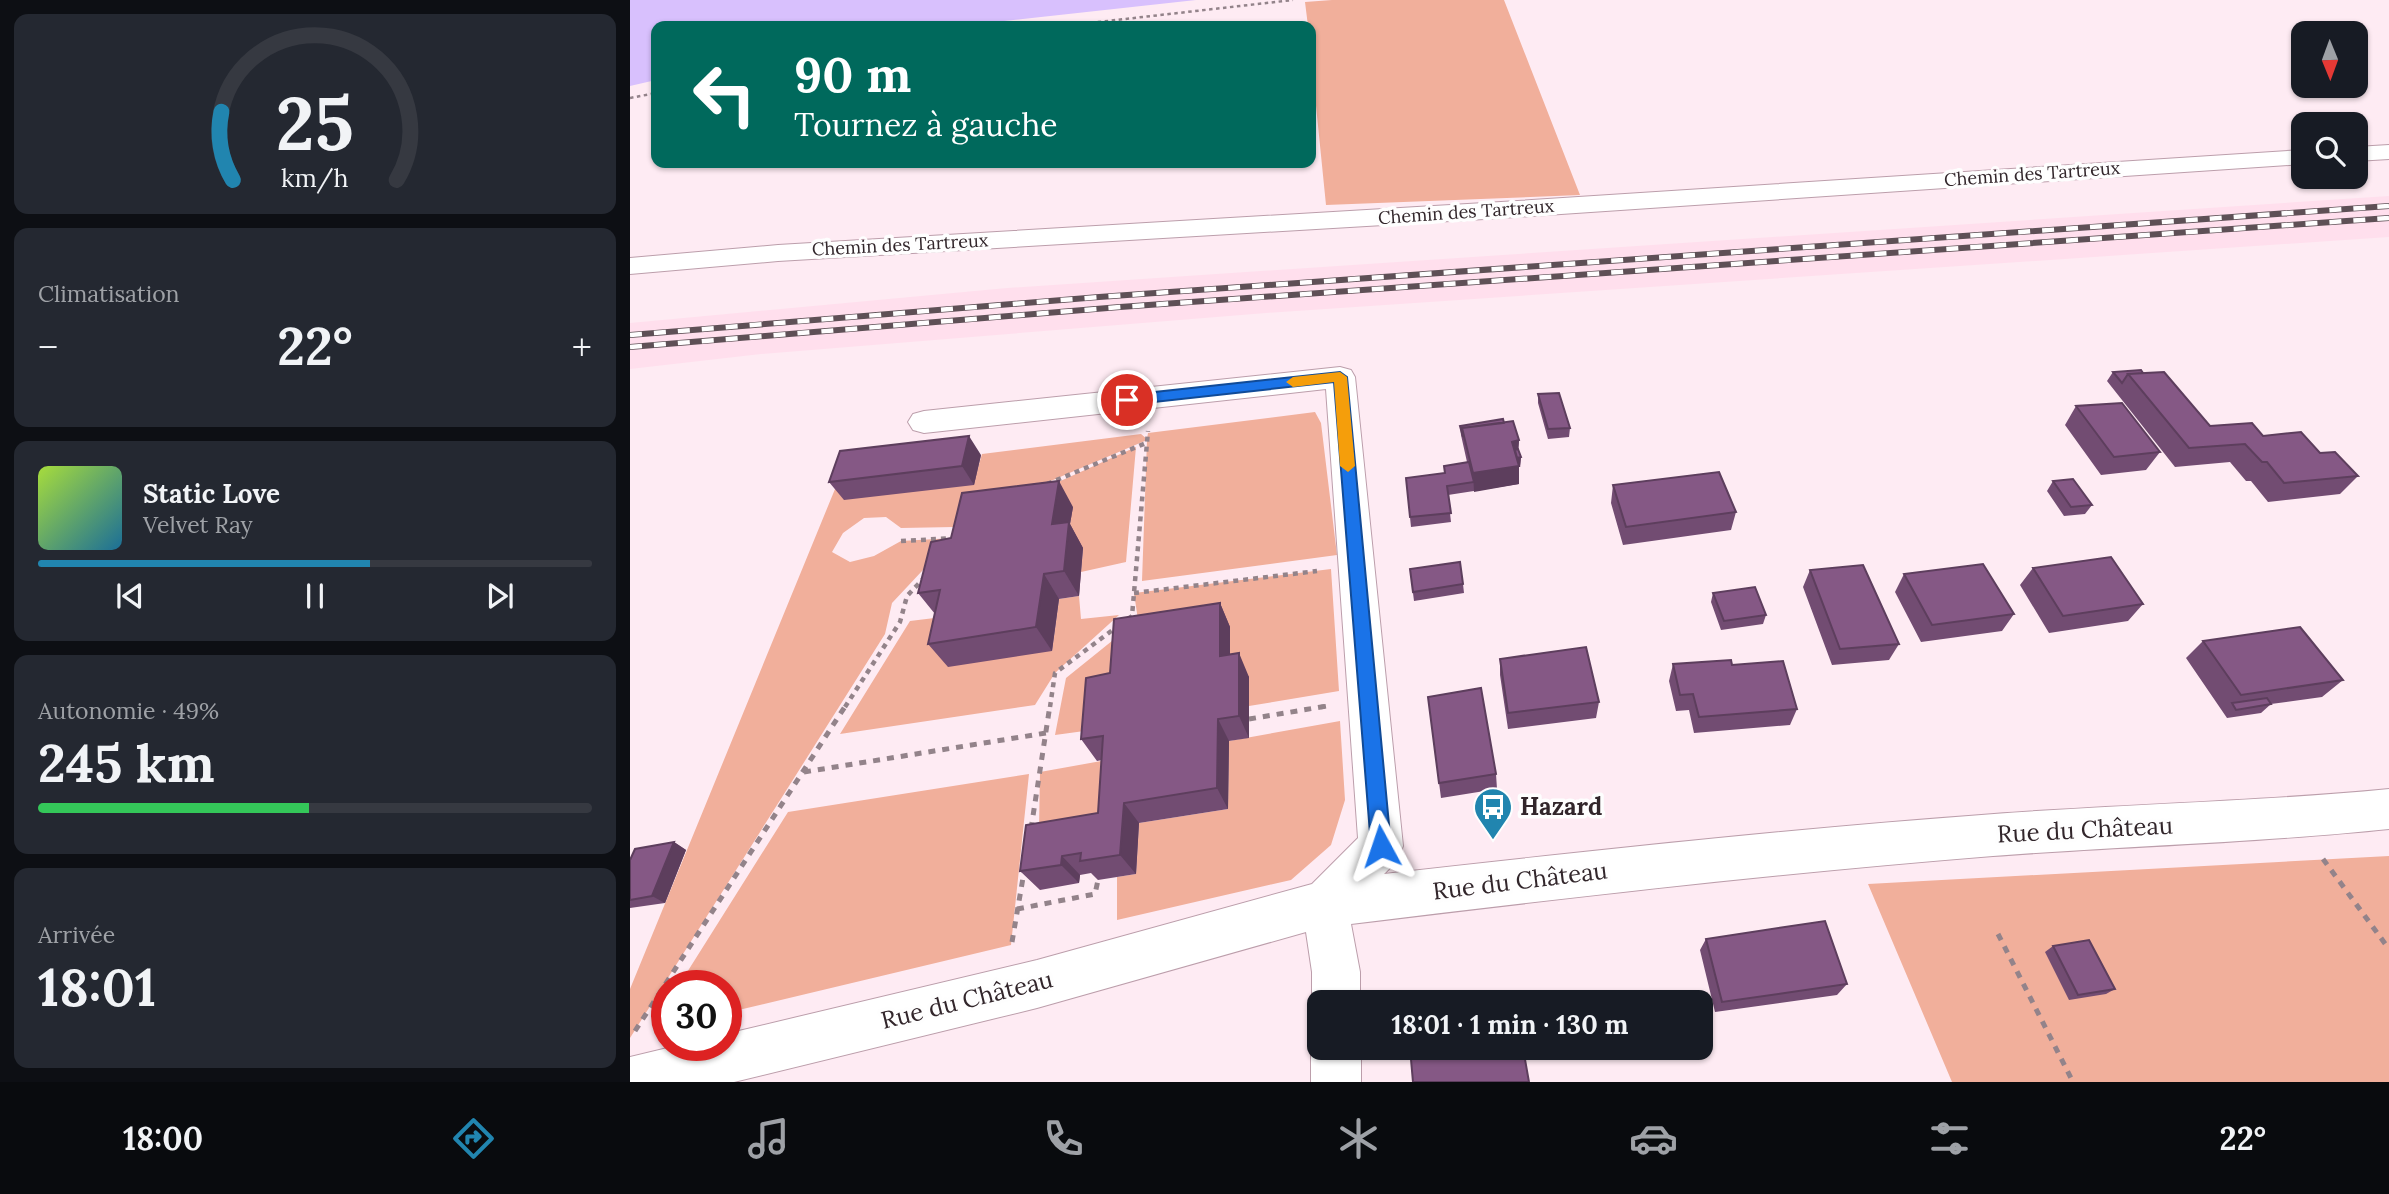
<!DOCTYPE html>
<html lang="fr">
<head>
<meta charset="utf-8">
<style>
	:root { --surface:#171b24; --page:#242831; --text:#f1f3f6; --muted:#9ea1a6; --line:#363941; --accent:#2185af }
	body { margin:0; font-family:Lora,serif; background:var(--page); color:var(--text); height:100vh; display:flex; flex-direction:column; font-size:26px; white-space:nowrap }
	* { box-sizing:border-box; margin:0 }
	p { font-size:23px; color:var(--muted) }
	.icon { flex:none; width:38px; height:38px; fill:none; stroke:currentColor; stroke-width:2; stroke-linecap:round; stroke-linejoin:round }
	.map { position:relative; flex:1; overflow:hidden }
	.details { display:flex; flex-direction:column; gap:14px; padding:14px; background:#0d0f14; width:630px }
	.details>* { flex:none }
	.guide { position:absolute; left:21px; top:21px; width:665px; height:147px; border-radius:14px; box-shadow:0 2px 5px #0004; background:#00695c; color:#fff; overflow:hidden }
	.needle { width:46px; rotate:179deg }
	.controls { position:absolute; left:1661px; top:21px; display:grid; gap:14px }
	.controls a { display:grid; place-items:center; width:77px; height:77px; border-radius:14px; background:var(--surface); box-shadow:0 2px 5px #0004; font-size:35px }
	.speed { position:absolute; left:21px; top:970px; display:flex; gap:14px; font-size:35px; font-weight:700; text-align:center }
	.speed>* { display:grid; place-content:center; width:91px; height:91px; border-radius:50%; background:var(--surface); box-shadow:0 2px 5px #0004; line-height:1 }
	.speed .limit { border:10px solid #d22; background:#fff; color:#111 }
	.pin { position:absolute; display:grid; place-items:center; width:60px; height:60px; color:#fff; margin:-30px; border:4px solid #fff; border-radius:50%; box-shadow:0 2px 7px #0007 }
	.me { position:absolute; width:77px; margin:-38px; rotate:355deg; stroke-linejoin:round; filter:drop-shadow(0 0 5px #0008) }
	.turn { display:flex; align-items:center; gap:24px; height:147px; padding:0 28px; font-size:32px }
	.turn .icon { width:91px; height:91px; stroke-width:2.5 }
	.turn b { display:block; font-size:49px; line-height:60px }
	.big { font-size:52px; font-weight:800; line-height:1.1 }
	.details .widget { flex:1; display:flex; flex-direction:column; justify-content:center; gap:10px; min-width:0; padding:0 24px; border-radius:14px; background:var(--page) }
	.details .dial { align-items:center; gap:0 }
	.dial svg { height:182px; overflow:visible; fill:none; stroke:var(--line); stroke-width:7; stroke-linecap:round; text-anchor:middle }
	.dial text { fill:var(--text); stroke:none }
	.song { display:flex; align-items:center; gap:21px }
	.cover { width:84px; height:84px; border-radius:10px; background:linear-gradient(135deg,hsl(80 70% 55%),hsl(200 70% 35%)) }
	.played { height:7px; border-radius:4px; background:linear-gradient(90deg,var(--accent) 60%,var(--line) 60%) }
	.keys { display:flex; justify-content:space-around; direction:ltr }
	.heat { display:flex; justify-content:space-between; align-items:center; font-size:38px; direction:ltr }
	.charge { height:10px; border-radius:5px; background:linear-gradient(90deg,#34c759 49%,var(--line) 0) }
	.trip { position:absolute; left:677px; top:990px; width:406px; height:70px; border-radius:14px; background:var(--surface); box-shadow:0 2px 5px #0004; font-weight:800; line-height:70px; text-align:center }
	.menu { display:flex; height:112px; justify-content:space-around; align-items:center; background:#090b0e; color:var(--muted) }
	.menu .icon { width:49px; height:49px }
	.menu .active { color:var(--accent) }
	.menu b { font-size:32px; color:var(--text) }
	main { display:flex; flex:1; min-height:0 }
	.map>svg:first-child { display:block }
	.built { fill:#ffdfed }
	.green { fill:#f1af9b }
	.water { fill:#d8c0fd }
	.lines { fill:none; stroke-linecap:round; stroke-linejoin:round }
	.street-casing { stroke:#bc9eab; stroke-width:2 }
	.path-far2 { stroke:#93838a; stroke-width:2.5; stroke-dasharray:3.5 3.5; stroke-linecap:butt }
	.path-far1 { stroke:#93838a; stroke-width:4.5; stroke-dasharray:5 5; stroke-linecap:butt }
	.path { stroke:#93838a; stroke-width:5; stroke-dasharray:7 7; stroke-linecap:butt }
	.street { fill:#fff; fill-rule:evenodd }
	.rail-casing { stroke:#5e5056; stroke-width:6 }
	.rail { stroke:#fefefe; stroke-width:4.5; stroke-dasharray:12; stroke-linecap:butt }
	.wall { fill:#724c72 }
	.shaded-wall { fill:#5d3e5d }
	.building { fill:#855885; stroke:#5d3e5d; stroke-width:2 }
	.route { fill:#1a73e8; stroke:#114b97; stroke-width:2 }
	.slow { fill:#f59e0b }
	.labels { text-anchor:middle; stroke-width:7; stroke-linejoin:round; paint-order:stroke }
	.far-street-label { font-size:18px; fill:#32262b; stroke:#fefefe }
	.near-poi-label { font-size:24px; font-weight:bold; fill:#32262b; stroke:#fefefe; text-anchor:start }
	.near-street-label { font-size:24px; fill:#32262b; stroke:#fefefe }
</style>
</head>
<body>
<main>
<section class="details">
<div class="widget dial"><svg viewBox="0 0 100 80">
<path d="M14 69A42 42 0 1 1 86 69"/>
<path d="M14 69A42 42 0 0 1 9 39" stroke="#2185af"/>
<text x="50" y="56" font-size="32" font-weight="700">25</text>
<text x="50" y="72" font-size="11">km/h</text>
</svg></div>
<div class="widget"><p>Climatisation</p>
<div class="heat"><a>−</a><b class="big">22°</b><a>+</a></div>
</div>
<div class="widget">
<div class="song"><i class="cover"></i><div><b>Static Love</b><p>Velvet Ray</p></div></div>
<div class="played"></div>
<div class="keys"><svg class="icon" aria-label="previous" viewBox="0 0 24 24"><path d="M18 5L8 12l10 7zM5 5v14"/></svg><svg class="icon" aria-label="pause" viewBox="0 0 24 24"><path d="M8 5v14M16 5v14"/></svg><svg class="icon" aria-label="next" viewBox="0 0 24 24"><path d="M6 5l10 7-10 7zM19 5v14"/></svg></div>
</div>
<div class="widget"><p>Autonomie · 49%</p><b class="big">245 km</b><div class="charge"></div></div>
<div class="widget"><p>Arrivée</p><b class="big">18:01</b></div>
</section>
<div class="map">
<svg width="1759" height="1082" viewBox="0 0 1759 1082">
	<rect width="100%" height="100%" fill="#feebf3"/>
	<path class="built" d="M1759,196V237L636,313L131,354L0,369V323L377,288Z"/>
	<path class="green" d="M702,0H874L950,195L696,205L681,56V26H678L675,2Z
		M685,412L691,423L707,555L512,581L517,440L341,515L364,511L506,447L496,562L451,572L453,548L437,550L442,507L331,538L324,527L271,528L256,517L234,518L213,533L202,552L220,562L244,556L271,541L323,538L262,603L255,634L0,1038V989L212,472L343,485L352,454L511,434L517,439L518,433Z
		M701,569L709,691L619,706L618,677L600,680L599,628L469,729L425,735L436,678L508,620L504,593Z
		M449,596L451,619L489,615L425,673L405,705L210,734L280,621L329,615L422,651L429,599Z
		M710,721L715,800L701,845L661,880L487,920V877L506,874L509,823L598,809L599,741Z
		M488,758L484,833L409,829L410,772Z
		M399,774L381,945L96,1013V985H49L158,812Z
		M1759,856V1082H1322L1238,884Z"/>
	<path class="water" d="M0,0H566L328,26H26V80L0,86Z"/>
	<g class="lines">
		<defs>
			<path id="street" d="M1759,145V159L1726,161V147Z
				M1673,150V164L871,218L148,261L0,274V258L148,245L871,202Z
				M710,367L721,370L725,377L773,846L767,861L754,874C957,851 1160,829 1364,814C1495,804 1627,802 1759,789V829C1627,843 1495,846 1363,856C1149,873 935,898 721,924L730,972V1003H690V1020L682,1003V972L676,932L407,1008L104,1082H0V1057L50,1045H96V1034L407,960L682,884L728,838L696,389L294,433L283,430L278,422L283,414L294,411Z
				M688,1030L690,1048H731V1082H681V1048Z"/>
		</defs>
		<use href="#street" class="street-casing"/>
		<path class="path-far2" d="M433,26L663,0
			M0,98L26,93"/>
		<path class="path-far1" d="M417,484L516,443
			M271,541L326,538
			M504,593L687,571
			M498,619L502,616L518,431
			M215,707L270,622L277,596L295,577
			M420,707L425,673L488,626
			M691,707L697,706"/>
		<path class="path" d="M619,719L697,706
			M174,772L416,733
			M401,829L420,705
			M1693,859L1759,949
			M387,909L465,894L468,880
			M1368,934L1443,1082
			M382,942L394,872
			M5,1031L216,705"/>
		<use href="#street" class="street"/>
		<defs>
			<path id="rail" d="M0,335L469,297L1759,206
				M0,347L490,307L1759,218"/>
		</defs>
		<use href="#rail" class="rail-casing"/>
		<use href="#rail" class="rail"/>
	</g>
	<path class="wall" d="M1483,372L1513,373L1580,426L1633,436L1690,453L1728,476L1710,494L1638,502L1621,481H1616L1600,462L1545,467L1477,381Z
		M908,394L940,428L939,437L918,439L908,403Z
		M1446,406L1530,452L1516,470L1471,475L1435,425Z
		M874,423L889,440L888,449L891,457L890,467H889V484L818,495L821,522L781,527L776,478L814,473L837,462L831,435L830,426Z
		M351,455L344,485L214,500L199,482Z
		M1423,481L1462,505L1455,514L1434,516L1417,491Z
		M983,485L1106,512L1101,530L993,545L981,503Z
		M443,507L440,524L453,548L449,596L429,599L422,651L318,667L298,644L305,614L288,593L321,538Z
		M1403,568L1513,604L1498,621L1419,633L1390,585Z
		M780,569L833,584L834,593L784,601Z
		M1180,570L1269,644L1259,660L1202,665L1173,587Z
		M1274,574L1384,614L1372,631L1291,642L1265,592Z
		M1083,593L1136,615L1133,624L1091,630L1081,602Z
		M590,603L600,627V655L619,677V738L599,741L598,809L509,823L506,874L468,880L461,873L450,875L449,883L410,890L390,871L468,813L472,760L467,761L451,739Z
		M1573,641L1713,680L1692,697L1641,704L1631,713L1597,718L1556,658Z
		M870,659L969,702L966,718L878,729L870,675Z
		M1043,664L1102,665L1167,709L1160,725L1064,733L1059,710L1046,711L1039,681Z
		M798,697L866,774L867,789L811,798Z
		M44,842L56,850L35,903L0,908V860Z
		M1076,939L1217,984L1207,995L1085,1012L1070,950Z
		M1423,946L1485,989L1476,994L1439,1000L1415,952Z"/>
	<path class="shaded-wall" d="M339,436L351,455L344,485L332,466Z
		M889,440L888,458L891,457L890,467H889V484L844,492L843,473L882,442Z
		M429,481L443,507L440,524L453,548L449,596L434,571L422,524Z
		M414,574L429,599L422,651L406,627Z
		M590,603L600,627V680L590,656Z
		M609,653L619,677V738L609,716Z
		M588,719L599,741L598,809L587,788Z
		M494,803L509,823L506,874L490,855Z
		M44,842L56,850L35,903L22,896Z
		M432,856L450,875L449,883L431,865Z"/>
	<path class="building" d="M1511,370L1513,373L1498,374L1492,383L1483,372Z
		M1534,372L1580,426L1622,423L1633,436L1671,432L1690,453L1705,452L1728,476L1654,483L1637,462H1632L1615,444L1559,448L1498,374Z
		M929,393L940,428L918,429L908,394Z
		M1492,403L1530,452L1484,457L1446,406Z
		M873,419L874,423L832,428L833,437L830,426Z
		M883,421L889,440L882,442L889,466L843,473L832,428Z
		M339,436L332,466L199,482L210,451Z
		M888,449L891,457L887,458L885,450Z
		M839,462L844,482L817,486L821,513L780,517L776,478L815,473L814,466Z
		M1089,472L1106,512L996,527L983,485Z
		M1443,479L1462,505L1441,507L1423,481Z
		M429,481L422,524L439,522L434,571L414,574L406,627L298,644L310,590L288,593L301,542L321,538L332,493Z
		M1481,557L1513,604L1433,616L1403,568Z
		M830,562L833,584L783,592L780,569Z
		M1353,564L1384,614L1302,625L1274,574Z
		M1233,565L1269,644L1210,649L1180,570Z
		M1125,587L1136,615L1094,621L1083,593Z
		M590,603V656L609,653V716L588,719L587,788L494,803L490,855L450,861L451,853L432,856L431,865L390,871L396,825L468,813L473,736L451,739L456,678L480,673L484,619Z
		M1670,627L1713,680L1611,695L1573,641Z
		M956,647L969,702L878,713L870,659Z
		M1101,660L1102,665L1153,661L1167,709L1069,717L1063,694L1050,695L1043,664Z
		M851,688L866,774L809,783L798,697Z
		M1637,698L1641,704L1606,710L1602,703Z
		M44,842L22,896L0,900V860L5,849Z
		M1195,921L1217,984L1092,1002L1076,939Z
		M1459,940L1485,989L1448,995L1423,946Z
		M780,1048H893L899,1082H783Z"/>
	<path class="route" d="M710,372L717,377L761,846L758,853L751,856L744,853L741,846L704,382L497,405L490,400L497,395Z"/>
	<path class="slow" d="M710,372L717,377L725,466L718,472L710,466L704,382L663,387L656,382L663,377Z"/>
	<defs>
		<symbol id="bus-pin" viewBox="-11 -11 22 30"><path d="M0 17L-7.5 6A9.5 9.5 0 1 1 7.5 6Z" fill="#2185af" stroke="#fefefe"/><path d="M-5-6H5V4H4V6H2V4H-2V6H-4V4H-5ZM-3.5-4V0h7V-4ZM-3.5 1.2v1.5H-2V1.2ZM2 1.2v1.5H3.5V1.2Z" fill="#fff"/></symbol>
	</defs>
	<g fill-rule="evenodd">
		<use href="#bus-pin" x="841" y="785" width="44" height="60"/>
	</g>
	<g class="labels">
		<g class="far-street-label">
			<text transform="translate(1402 174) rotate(-4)" y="6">Chemin des Tartreux</text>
			<text transform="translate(836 212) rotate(-4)" y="6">Chemin des Tartreux</text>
			<text transform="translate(270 245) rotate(-3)" y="6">Chemin des Tartreux</text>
		</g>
		<g class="near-poi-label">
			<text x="890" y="815">Hazard</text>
		</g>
		<g class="near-street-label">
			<text transform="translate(1455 830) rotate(-3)" y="8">Rue du Château</text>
			<text transform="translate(890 881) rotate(-7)" y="8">Rue du Château</text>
			<text transform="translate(337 1000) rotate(-14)" y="8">Rue du Château</text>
		</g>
	</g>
</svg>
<div class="controls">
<a><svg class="needle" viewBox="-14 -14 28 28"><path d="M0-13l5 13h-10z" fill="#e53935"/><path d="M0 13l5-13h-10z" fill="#9ea1a6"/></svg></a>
<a><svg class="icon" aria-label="search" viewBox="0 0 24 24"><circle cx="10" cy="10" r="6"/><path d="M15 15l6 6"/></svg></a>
</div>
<div class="speed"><div class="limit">30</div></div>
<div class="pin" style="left:497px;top:400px;background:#d93025"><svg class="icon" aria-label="arrive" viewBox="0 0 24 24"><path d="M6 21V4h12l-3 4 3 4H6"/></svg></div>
<svg class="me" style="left:751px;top:846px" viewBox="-20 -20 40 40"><path d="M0-17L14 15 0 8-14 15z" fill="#1a73e8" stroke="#fff" stroke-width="4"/></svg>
<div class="trip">18:01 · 1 min · 130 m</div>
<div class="guide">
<div class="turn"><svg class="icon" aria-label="left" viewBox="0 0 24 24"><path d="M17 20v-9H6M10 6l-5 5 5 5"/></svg><div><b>90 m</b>Tournez à gauche</div></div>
</div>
</div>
</main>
<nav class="menu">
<b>18:00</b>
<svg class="icon active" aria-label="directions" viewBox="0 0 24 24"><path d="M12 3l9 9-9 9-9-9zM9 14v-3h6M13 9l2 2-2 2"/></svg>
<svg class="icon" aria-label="music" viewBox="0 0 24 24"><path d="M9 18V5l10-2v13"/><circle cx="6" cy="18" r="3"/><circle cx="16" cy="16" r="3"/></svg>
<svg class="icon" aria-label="phone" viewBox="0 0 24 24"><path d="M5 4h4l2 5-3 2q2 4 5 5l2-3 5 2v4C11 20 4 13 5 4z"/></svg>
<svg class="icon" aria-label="climate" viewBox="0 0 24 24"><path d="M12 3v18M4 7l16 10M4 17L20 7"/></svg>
<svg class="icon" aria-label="car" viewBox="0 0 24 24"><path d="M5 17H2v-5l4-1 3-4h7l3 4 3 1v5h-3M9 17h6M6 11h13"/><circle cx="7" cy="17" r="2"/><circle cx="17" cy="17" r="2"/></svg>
<svg class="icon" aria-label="filters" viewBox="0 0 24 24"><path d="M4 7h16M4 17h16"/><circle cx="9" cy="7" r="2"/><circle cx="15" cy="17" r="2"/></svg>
<b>22°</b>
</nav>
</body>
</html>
